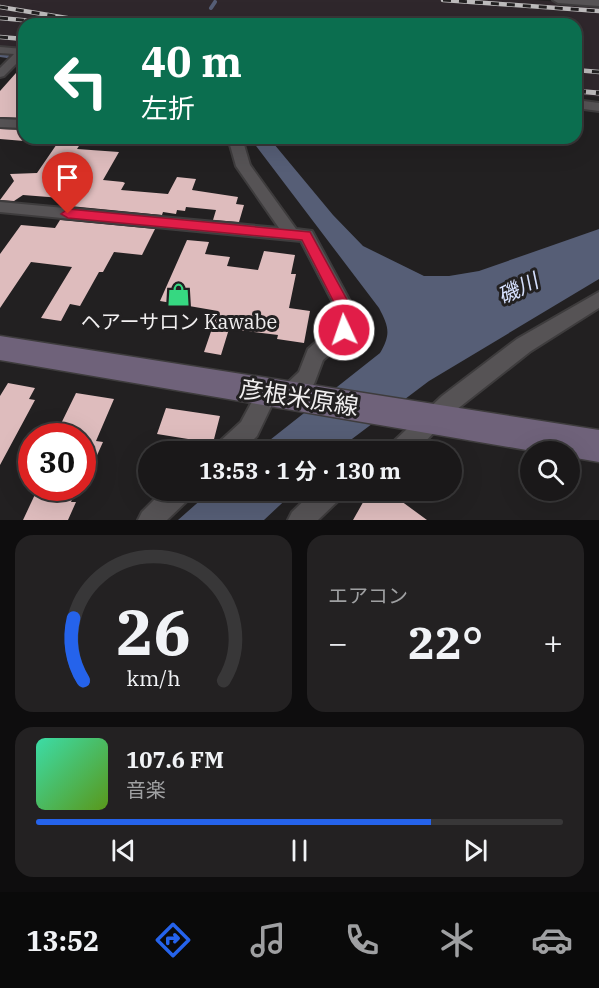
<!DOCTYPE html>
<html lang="ja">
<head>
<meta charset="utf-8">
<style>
	:root { --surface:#1a1819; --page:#232122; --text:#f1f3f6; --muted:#9fa0a2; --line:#383738; --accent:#2563eb }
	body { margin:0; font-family:"IBM Plex Serif","Noto Sans JP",serif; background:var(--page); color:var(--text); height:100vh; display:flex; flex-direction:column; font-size:22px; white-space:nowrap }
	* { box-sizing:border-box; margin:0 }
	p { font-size:20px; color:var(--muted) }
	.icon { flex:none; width:33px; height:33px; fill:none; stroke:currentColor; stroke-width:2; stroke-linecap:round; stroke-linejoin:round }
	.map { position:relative; height:520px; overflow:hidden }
	.panel { display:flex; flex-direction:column; gap:15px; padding:15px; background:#0e0d0e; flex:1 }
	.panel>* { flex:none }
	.banner { position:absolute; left:18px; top:18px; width:564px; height:126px; border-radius:18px; box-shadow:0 6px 24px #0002,0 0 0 2px var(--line); background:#0b6e4f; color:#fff; overflow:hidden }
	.buttons { position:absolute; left:520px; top:441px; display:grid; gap:12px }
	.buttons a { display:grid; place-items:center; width:60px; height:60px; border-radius:50%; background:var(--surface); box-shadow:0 6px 24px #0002,0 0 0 2px var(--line); font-size:30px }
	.speed { position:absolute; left:18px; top:423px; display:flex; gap:12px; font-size:30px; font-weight:700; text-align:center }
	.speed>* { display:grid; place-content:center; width:78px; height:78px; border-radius:50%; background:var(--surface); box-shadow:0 6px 24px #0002,0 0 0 2px var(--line); line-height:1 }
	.speed .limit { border:9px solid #d22; background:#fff; color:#111 }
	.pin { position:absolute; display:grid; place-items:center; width:51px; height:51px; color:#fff; margin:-62px -26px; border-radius:50% 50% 50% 0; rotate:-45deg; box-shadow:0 0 6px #0007 }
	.pin .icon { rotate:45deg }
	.me { position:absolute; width:66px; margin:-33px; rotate:357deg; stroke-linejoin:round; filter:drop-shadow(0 0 4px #0008) }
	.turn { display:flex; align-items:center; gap:21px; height:126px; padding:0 24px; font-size:27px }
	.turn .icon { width:78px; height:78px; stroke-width:2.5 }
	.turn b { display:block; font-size:42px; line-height:51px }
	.big { font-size:45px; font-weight:700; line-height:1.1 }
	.panel .card { flex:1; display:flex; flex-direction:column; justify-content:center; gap:9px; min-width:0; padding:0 21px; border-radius:18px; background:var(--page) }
	.panel .dial { align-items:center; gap:0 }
	.dial svg { height:156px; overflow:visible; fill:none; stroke:var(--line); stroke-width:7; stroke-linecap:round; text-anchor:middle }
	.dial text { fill:var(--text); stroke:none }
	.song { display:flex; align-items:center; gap:18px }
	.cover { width:72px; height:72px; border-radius:9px; background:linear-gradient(135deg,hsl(160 70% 55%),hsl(90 70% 35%)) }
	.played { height:6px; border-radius:3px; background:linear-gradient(90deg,var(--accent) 75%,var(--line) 75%) }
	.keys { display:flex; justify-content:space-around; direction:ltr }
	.heat { display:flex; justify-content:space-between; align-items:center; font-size:33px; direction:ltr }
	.panel .tiles { flex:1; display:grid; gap:15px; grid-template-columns:1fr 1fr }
	.card:last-child { grid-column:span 2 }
	.trip { position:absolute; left:138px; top:441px; width:324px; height:60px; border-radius:30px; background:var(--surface); box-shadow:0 6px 24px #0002,0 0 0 2px var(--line); font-weight:700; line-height:60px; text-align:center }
	.menu { display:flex; height:96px; justify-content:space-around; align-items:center; background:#0a0a0a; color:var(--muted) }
	.menu .icon { width:42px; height:42px }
	.menu .active { color:var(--accent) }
	.menu b { font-size:27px; color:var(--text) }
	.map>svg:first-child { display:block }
	.built { fill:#2f272c }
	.water { fill:#565e76 }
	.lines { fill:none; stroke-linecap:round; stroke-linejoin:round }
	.stream { stroke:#565e76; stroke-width:4 }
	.building { fill:#debcbd }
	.street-casing { stroke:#3e3c3d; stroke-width:4 }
	.secondary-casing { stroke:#3e3c3d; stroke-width:3 }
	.street { fill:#565355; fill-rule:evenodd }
	.secondary { fill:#6f627a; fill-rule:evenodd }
	.rail-far1-casing { stroke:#bdbbbc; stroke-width:4.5 }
	.rail-casing { stroke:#bdbbbc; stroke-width:5 }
	.rail-far1 { stroke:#222021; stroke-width:3; stroke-dasharray:8; stroke-linecap:butt }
	.rail { stroke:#222021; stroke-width:4; stroke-dasharray:10; stroke-linecap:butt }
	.route { fill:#e11d48; stroke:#92132f; stroke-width:1.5 }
	.labels { text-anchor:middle; stroke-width:6; stroke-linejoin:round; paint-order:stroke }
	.poi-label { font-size:20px; fill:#f1eff0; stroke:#222021 }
	.water-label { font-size:21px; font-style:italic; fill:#d6e0fe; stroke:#222021 }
	.near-street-label { font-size:24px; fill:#f1eff0; stroke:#222021 }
</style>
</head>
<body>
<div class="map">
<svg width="599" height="520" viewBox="0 0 599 520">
	<rect width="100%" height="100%" fill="#222021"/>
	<path class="built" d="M0,0H534L599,5V97L576,95V24H24V50L0,48Z"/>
	<path class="water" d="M250,138H269L333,215L363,246L424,276H449L479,271L599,229V279L429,381L336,451H256L380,353C391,334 389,327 379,308Z
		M212,490H295V491L264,520H178Z"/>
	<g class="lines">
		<path class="stream" d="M211,8L215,2
			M200,24L204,18
			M0,55L7,56"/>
	</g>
	<path class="building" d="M24,64V118L0,117V91Z
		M0,129L24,130V141L0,139Z
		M61,138H84L77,149L119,152L103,180L123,182L125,183L121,190L168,194L177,177L196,179L192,190L238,197L236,204L244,205L239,222L213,220L216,210L186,207L185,211L177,210L176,214L163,212L162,215L70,206L74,199L23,195L14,201L0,200L14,181L10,174L37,173Z
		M60,220L155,229L142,255L114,252L103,272H99L80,306L70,304L61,321L41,318L72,267L31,262L0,308V254L21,225L55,228Z
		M187,240L209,242L205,254L230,257L227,266L258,270L264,251L295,255L291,274H296L289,308L310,311L304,343L277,339L278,335L229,329L221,355L204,352L218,311L160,301Z
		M8,383L35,388L29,399L35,400L0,465V396Z
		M76,393L114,399L96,441L103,442L94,462L87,461L82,471V436H55Z
		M166,408L220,416L213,443L157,434Z
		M38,488H77L71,502H76L68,520H23Z
		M370,490H386L427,520H353Z"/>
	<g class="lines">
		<defs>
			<path id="street" d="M553,0H599V6L558,3Z
				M0,47L24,49V56L4,76L0,77V68L14,54L0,53Z
				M576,100L599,103V111L576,108Z
				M0,119L24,120V128L0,127Z
				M228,138H242L250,165L296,229L312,231L359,318L351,336L323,360L314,384L296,402L289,405L282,402L279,395L282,388L299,372L308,349L337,324L341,318L301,241L0,212V202L279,228L236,166Z
				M599,292V308L531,351L456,410L415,452H388L391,444L442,396L517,339Z
				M268,383L275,385L278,392L257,436L241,452H214L217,444L241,422L261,385Z
				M164,490H193L190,498L167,520H138L142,512Z
				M315,490H344L341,498L318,520H288L292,512Z"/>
			<path id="secondary" d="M0,336L599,430V462L570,457V452H538L0,360Z"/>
		</defs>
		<use href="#street" class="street-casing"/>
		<use href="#secondary" class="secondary-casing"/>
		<use href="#street" class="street"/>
		<use href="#secondary" class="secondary"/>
		<defs>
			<path id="rail-far1" d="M443,0L599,11
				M0,7L103,24
				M0,18L53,23
				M0,37L24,39
				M576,70L599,72"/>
			<path id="rail" d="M576,91L599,93"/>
		</defs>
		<use href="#rail-far1" class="rail-far1-casing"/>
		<use href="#rail" class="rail-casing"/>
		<use href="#rail-far1" class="rail-far1"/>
		<use href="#rail" class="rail"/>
	</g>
	<path class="route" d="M68,209L310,232L357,318L349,335L344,337L339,335L336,330L342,318L302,240L68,218L61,214Z"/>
	<defs>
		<symbol id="shop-bare" viewBox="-9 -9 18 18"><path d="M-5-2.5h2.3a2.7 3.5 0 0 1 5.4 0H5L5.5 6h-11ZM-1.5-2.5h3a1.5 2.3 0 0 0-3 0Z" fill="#36d881" stroke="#222021" stroke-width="2.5" paint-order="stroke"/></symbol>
	</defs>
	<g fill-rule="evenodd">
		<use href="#shop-bare" x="162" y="278" width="33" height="33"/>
	</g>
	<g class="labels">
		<g class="poi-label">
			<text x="179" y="329">ヘアーサロン Kawabe</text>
		</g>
		<g class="water-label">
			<text transform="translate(518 289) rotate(-26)" y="7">磯川</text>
		</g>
		<g class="near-street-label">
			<text transform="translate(299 398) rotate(9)" y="8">彦根米原線</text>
		</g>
	</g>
</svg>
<div class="buttons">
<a><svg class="icon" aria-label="search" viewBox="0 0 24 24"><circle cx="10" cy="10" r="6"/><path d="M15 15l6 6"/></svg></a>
</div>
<div class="speed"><div class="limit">30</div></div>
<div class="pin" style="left:68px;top:214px;background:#d93025"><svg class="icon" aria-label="arrive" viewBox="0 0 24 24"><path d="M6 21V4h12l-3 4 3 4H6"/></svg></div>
<svg class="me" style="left:344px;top:330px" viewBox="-20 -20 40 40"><circle r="17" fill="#e11d48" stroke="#fff" stroke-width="3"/><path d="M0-11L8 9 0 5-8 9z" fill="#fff"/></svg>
<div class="trip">13:53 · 1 分 · 130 m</div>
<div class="banner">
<div class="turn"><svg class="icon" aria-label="left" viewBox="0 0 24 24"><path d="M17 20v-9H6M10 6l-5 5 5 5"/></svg><div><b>40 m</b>左折</div></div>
</div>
</div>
<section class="panel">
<div class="tiles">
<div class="card dial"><svg viewBox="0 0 100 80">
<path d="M14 69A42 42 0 1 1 86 69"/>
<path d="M14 69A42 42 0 0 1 9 37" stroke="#2563eb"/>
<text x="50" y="56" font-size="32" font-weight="700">26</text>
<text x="50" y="72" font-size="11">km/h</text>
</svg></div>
<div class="card"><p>エアコン</p>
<div class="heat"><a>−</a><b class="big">22°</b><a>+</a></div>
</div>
<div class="card">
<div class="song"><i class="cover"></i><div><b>107.6 FM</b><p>音楽</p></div></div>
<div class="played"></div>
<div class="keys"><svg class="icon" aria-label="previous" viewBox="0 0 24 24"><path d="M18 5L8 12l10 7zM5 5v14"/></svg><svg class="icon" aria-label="pause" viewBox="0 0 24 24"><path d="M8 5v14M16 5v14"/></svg><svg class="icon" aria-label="next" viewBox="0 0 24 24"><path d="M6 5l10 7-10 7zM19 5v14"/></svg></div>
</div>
</div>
</section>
<nav class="menu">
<b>13:52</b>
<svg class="icon active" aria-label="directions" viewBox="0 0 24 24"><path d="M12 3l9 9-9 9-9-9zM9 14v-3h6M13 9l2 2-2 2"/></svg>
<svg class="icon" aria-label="music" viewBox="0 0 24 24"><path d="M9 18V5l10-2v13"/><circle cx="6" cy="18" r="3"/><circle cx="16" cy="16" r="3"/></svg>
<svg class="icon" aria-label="phone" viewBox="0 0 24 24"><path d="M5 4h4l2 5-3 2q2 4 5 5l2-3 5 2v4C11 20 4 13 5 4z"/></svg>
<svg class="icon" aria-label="climate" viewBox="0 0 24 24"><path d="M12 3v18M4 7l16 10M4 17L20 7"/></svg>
<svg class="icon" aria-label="car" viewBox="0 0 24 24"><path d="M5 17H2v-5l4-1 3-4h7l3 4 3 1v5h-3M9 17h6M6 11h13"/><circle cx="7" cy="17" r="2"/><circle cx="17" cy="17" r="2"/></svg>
</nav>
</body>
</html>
